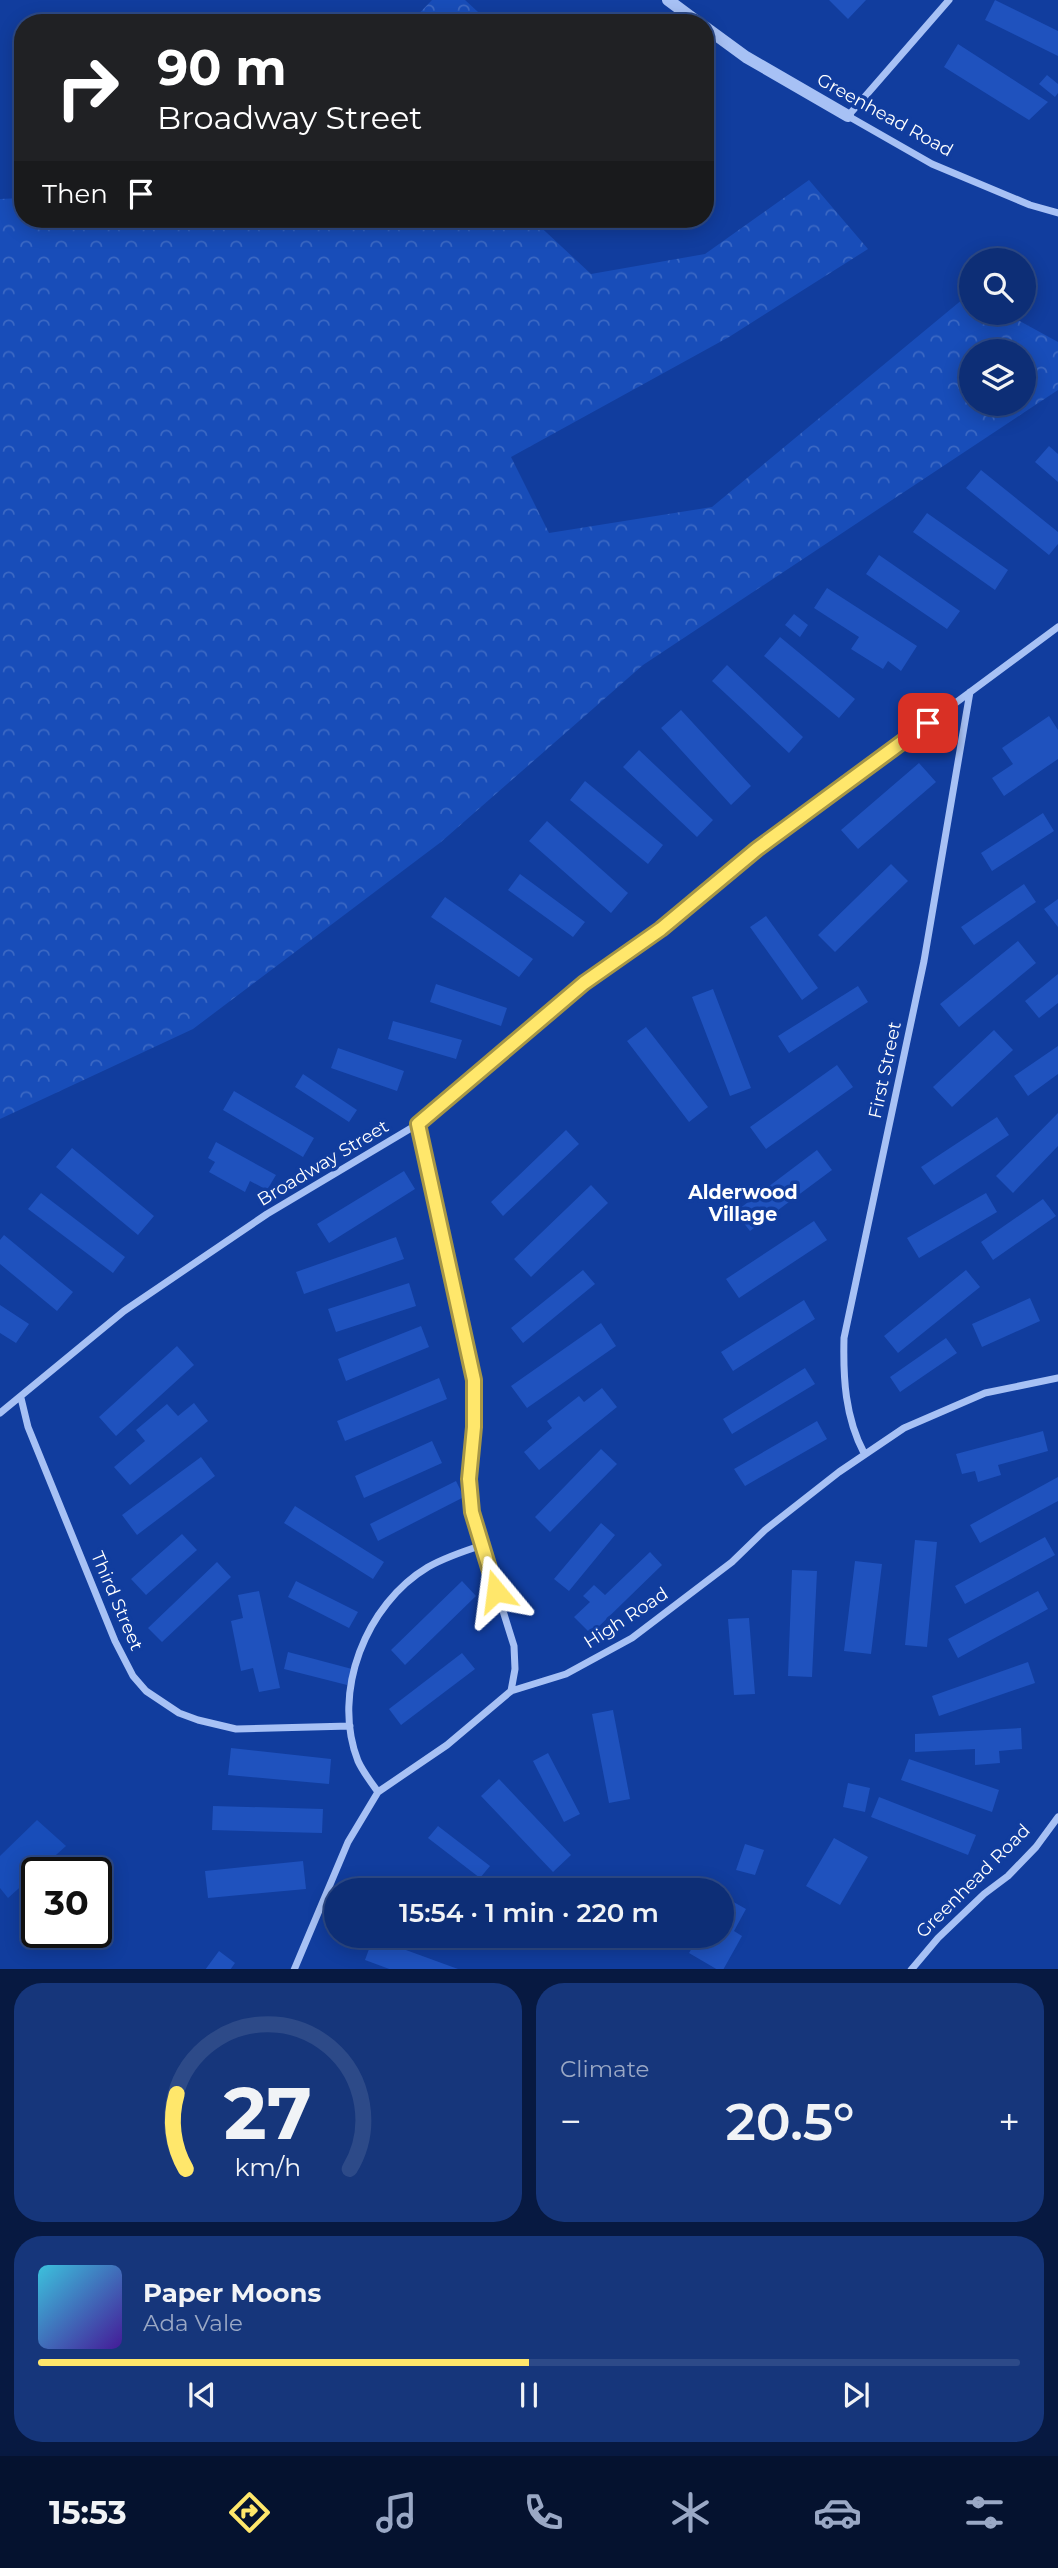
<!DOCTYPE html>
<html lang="en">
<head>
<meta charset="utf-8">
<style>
	:root { --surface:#0d2e76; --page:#16367b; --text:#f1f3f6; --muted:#9aa8c5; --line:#2d4a88; --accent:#ffe76b }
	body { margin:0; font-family:Montserrat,sans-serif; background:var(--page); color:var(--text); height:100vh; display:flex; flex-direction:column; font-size:26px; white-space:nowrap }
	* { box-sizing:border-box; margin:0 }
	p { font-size:23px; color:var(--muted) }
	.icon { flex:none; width:38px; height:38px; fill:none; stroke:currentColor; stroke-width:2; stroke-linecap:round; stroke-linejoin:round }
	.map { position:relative; height:1969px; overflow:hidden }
	.side { display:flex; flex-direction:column; gap:14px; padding:14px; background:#071941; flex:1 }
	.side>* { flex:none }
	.banner { position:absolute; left:14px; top:14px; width:700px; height:214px; border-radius:28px; box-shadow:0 4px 18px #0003,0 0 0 2px var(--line); background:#202124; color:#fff; overflow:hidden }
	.fabs { position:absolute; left:959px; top:248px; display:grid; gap:14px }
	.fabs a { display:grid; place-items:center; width:77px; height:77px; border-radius:50%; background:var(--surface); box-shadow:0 4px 18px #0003,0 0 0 2px var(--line); font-size:35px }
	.speed { position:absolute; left:21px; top:1857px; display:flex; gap:14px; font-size:35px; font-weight:700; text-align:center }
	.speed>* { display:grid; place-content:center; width:91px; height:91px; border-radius:50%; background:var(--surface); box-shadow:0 4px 18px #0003,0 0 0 2px var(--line); line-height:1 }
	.speed .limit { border:4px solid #111; border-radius:10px; background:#fff; color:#111 }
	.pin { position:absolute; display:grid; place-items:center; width:60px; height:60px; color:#fff; margin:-30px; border-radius:14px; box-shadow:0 4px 10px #0006 }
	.me { position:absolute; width:77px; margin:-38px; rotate:344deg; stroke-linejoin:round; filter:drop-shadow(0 0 5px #0008) }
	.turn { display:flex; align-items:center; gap:24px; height:147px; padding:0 28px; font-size:32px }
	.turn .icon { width:91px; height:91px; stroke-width:2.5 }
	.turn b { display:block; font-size:49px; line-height:60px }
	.then { display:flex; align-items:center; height:66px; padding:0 28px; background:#0003; gap:14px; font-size:26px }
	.big { font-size:52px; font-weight:600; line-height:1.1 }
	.side .tile { flex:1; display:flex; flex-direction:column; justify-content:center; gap:10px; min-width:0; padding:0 24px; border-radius:28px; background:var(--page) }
	.side .dial { align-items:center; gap:0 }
	.dial svg { height:182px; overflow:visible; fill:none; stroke:var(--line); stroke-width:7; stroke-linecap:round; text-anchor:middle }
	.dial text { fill:var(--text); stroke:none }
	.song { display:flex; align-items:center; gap:21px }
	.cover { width:84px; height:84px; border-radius:10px; background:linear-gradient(135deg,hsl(190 70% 55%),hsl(260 70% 35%)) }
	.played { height:7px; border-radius:4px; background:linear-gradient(90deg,var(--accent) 50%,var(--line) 50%) }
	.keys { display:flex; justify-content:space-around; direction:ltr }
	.heat { display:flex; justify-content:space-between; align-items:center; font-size:38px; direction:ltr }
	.side .tiles { flex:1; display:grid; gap:14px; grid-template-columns:1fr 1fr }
	.tile:last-child { grid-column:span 2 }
	.trip { position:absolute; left:324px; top:1878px; width:410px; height:70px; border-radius:35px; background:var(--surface); box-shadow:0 4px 18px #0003,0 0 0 2px var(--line); font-weight:600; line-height:70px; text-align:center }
	.dock { display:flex; height:112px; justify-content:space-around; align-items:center; background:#05122f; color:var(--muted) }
	.dock .icon { width:49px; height:49px }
	.dock .selected { color:var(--accent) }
	.dock b { font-size:32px; color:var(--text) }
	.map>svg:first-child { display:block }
	.grass { fill:#184db9 }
	.forest { fill:url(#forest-crowns); fill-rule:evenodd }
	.building { fill:#1f52be }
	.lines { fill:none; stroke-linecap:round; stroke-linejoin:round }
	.minor { stroke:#a7c1f5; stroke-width:7 }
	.tertiary { stroke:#a7c1f5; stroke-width:12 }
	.route-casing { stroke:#a69646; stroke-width:18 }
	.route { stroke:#ffe76b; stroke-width:12 }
	.labels { text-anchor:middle; stroke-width:7; stroke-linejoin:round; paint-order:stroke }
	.street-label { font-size:18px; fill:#fff; stroke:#113d9e }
	.neighbourhood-label { font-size:19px; font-weight:bold; fill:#fff; stroke:#113d9e }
</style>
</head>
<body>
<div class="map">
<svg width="1058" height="1970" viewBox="0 0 1058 1970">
	<defs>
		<pattern id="forest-crowns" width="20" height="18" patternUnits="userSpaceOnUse" patternTransform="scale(1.75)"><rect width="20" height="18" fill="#184db9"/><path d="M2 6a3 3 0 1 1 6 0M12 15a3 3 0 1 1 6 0" fill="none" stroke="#3b68c4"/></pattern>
	</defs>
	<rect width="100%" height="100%" fill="#113d9e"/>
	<path class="grass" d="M37,1820L66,1846L8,1898L0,1888V1856Z"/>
	<path class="forest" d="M432,0H465L490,23H410Z
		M809,180L868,249L729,337L511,457L549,533L712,507L969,294L971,295V313H1005L1058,342V390L643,665L441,842L193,1029L0,1119V199L23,198V219H532L591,274L705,254ZM971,352H1024V404H971Z"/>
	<path class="building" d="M829,0H866L848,19Z
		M995,0L1058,31V56L985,20Z
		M958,44L1048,102L1029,120L944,67Z
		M1047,75L1058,84V93L1055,97L1039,84Z
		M1049,446L1058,454V482L1035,462Z
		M981,470L1058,532V544L1049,555L966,488Z
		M927,513L1008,570L995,590L913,532Z
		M879,555L960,611L947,629L866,574Z
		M827,588L917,646L901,671L888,661L883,669L851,649L859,637L814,608Z
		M794,614L808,625L800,637L785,625Z
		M780,637L855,699L839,718L764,656Z
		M727,665L803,737L789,753L712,681Z
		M681,710L751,786L731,805L661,728Z
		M1049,716L1058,730V759L1004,796L992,778L1013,764L1002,748Z
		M639,750L713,820L697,837L623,767Z
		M919,763L936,782L858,849L841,830Z
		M585,781L663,845L648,864L570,800Z
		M1043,813L1054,831L992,871L981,853Z
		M547,821L628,893L611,913L529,841Z
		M891,864L908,881L835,952L818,935Z
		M520,874L585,922L573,937L508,890Z
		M1024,884L1036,902L974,945L961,927Z
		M445,897L533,959L519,977L431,917Z
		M1058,899V927L1044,909Z
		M766,916L818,988L802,1000L750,927Z
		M1018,941L1036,963L959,1027L940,1004Z
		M1058,974V1003L1039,1018L1025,1001Z
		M436,984L507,1008L501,1026L430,1002Z
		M858,986L868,1002L789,1053L778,1036Z
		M713,989L751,1088L730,1096L692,997Z
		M393,1021L462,1040L456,1059L388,1039Z
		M646,1027L708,1107L689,1122L627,1041Z
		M994,1030L1013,1050L952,1107L933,1087Z
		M1058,1046V1074L1028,1096L1014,1076Z
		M338,1048L404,1071L397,1091L331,1068Z
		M837,1065L853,1087L766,1149L750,1127Z
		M303,1074L357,1110L349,1122L295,1087Z
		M234,1091L314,1138L303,1157L223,1110Z
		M1058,1113V1146L1013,1193L996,1176Z
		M997,1117L1009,1135L934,1185L921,1167Z
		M566,1130L579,1144L503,1216L491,1202Z
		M216,1142L276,1175L267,1190L250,1181L245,1192L209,1172L215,1162L208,1158Z
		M72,1148L154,1216L138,1235L56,1167Z
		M817,1150L832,1170L750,1231L735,1212Z
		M404,1171L415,1189L329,1243L317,1224Z
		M591,1185L608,1203L531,1277L514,1259Z
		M41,1193L125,1257L113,1273L28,1209Z
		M986,1193L997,1212L919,1258L907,1238Z
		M1043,1199L1056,1216L993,1260L981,1242Z
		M814,1221L827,1240L739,1298L726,1279Z
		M4,1235L73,1292L57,1311L0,1264V1240Z
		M396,1237L404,1259L304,1294L296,1272Z
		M583,1270L595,1284L523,1343L511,1328Z
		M966,1270L980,1287L898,1353L884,1336Z
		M409,1283L416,1306L336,1332L328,1309Z
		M1030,1298L1040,1321L982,1347L972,1324Z
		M804,1300L815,1319L733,1371L721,1352Z
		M0,1305L29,1324L16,1343L0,1333Z
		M601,1323L616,1346L527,1408L511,1386Z
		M421,1326L429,1347L346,1381L338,1359Z
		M946,1338L957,1353L900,1392L890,1377Z
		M177,1346L194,1365L116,1436L99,1417Z
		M805,1368L815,1384L732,1434L723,1419Z
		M439,1378L447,1399L345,1441L337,1421Z
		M602,1388L617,1407L539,1470L524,1452L552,1428L547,1421L579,1396L584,1402Z
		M194,1403L208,1421L130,1485L114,1467L145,1441L136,1430L167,1404L178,1416Z
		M817,1421L827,1439L745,1486L734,1469Z
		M1043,1431L1048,1451L998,1465L1001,1475L978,1482L975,1471L962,1474L956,1454Z
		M432,1441L442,1463L364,1498L355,1476Z
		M601,1449L617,1464L550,1532L535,1517Z
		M201,1457L215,1476L137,1535L122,1515Z
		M1058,1477V1501L980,1543L970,1525Z
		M456,1481L464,1497L378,1541L370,1524Z
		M295,1506L384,1562L373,1579L284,1523Z
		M601,1523L615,1535L569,1591L554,1579Z
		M182,1534L197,1550L146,1595L131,1579Z
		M1045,1537L1055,1555L965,1604L955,1586Z
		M915,1540L937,1542L927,1647L905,1645Z
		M650,1552L662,1565L591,1634L574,1617L590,1602L583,1596L594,1585L605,1595Z
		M855,1561L882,1564L871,1654L844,1651Z
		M217,1562L231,1577L162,1642L148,1628Z
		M792,1570L817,1571L812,1677L788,1676Z
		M296,1581L358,1612L349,1628L288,1597Z
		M462,1581L476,1596L405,1665L391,1650Z
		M259,1591L280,1688L259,1692L253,1668L241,1671L231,1621L243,1618L238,1595Z
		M1038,1591L1048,1609L958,1658L948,1639Z
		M749,1618L755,1694L734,1695L728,1619Z
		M288,1652L352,1669L347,1685L284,1669Z
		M462,1653L475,1669L401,1725L389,1709Z
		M1028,1662L1035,1683L939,1716L932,1696Z
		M613,1710L630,1799L609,1803L592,1714Z
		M1021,1728L1022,1749L999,1751L1000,1763L975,1765V1749L915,1752V1734Z
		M231,1748L331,1759L329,1784L228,1775Z
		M548,1753L580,1814L564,1822L533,1761Z
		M909,1759L999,1790L992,1812L901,1780Z
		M499,1779L571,1855L553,1872L481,1796Z
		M848,1783L870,1788L865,1812L843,1807Z
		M879,1797L976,1835L968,1855L871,1817Z
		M213,1806L323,1809L322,1833L212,1830Z
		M438,1826L490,1866L480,1878L428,1838Z
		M834,1838L868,1857L840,1905L806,1886Z
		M745,1844L764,1850L755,1875L736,1870Z
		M303,1861L306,1889L208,1898L205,1871Z
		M390,1877L430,1889V1890H386Z
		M721,1895L746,1909L734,1931L742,1936L723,1970H718L689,1953L699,1936H721Z
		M373,1938L458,1969V1970H392L365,1960Z
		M219,1951L235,1963L230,1970H205Z"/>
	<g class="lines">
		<path class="minor" d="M949,0L848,116L932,164L1030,205L1058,213
			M418,1124L474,1380L475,1427L469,1479L472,1512L514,1646L515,1669L511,1691
			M21,1398L28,1427L115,1641L133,1676L146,1691L179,1713L198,1720L236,1729L350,1726
			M0,1413L124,1311L267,1214L418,1124L584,983L661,929L757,850L1058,627
			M864,1453C845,1417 843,1378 844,1338L924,961L970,692
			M378,1792C371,1782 363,1772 358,1761C331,1692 366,1604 428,1567C446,1557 464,1551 483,1545
			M294,1970L348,1842L378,1792L447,1745L511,1691L566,1674L632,1638L732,1562L765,1530L839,1472L904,1428L985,1393L1058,1378
			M911,1970L938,1938L984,1894L1008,1876L1036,1847L1058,1817"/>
		<path class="tertiary" d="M668,0L699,23
			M705,27L746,57L848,116"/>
	</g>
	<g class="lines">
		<defs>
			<path id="route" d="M496,1591L472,1512L469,1479L474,1427V1380L418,1124L584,983L661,929L757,849L928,723"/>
		</defs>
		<use href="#route" class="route-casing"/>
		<use href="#route" class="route"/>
	</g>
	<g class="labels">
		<g class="street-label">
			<text transform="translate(885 115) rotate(29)" y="6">Greenhead Road</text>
			<text transform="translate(885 1070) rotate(-78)" y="6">First Street</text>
			<text transform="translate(323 1163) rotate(-31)" y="6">Broadway Street</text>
			<text transform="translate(117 1601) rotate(67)" y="6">Third Street</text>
			<text transform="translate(626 1618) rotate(-33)" y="6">High Road</text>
			<text transform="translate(973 1881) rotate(-45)" y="6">Greenhead Road</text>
		</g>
		<g class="neighbourhood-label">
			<text x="743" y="1199">Alderwood<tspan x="743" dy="22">Village</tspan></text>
		</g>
	</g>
</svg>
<div class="fabs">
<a><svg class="icon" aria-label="search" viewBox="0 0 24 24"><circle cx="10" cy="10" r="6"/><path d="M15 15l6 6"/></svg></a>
<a><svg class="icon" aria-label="layers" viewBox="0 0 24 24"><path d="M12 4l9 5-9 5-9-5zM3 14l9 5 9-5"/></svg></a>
</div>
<div class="speed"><div class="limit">30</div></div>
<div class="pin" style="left:928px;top:723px;background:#d93025"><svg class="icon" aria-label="arrive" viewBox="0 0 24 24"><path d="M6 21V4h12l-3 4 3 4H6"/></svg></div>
<svg class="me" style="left:496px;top:1591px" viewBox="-20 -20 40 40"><path d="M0-17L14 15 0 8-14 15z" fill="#ffe76b" stroke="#fff" stroke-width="4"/></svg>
<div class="trip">15:54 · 1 min · 220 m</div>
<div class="banner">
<div class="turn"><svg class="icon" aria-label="right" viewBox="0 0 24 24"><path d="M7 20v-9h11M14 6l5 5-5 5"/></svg><div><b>90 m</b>Broadway Street</div></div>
<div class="then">Then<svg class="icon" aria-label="arrive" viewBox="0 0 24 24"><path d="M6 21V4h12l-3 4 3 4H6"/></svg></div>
</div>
</div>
<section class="side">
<div class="tiles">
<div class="tile dial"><svg viewBox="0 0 100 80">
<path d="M14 69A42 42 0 1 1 86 69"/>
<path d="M14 69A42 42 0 0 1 10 36" stroke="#ffe76b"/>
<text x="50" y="56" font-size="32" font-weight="700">27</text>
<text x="50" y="72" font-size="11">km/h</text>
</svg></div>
<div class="tile"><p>Climate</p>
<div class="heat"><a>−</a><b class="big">20.5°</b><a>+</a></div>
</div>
<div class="tile">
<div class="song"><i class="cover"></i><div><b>Paper Moons</b><p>Ada Vale</p></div></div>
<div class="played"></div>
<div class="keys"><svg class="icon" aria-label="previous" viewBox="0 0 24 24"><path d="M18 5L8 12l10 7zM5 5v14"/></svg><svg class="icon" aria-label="pause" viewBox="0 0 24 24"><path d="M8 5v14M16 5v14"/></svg><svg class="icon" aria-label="next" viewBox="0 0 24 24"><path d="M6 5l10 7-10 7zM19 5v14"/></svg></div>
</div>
</div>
</section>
<nav class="dock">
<b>15:53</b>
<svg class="icon selected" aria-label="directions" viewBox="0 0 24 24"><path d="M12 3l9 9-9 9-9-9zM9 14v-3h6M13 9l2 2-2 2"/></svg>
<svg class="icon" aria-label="music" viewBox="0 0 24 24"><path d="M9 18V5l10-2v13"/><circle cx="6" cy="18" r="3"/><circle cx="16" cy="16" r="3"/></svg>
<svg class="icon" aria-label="phone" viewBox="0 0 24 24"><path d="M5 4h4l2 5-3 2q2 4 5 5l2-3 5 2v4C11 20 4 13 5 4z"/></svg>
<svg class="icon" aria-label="climate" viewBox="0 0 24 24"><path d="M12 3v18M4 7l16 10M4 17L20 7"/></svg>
<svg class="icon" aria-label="car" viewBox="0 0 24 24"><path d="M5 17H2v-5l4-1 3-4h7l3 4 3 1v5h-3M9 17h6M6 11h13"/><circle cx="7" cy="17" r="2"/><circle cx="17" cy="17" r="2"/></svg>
<svg class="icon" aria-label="filters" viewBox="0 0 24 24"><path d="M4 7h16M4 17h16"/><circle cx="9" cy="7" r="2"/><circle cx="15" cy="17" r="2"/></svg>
</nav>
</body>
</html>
